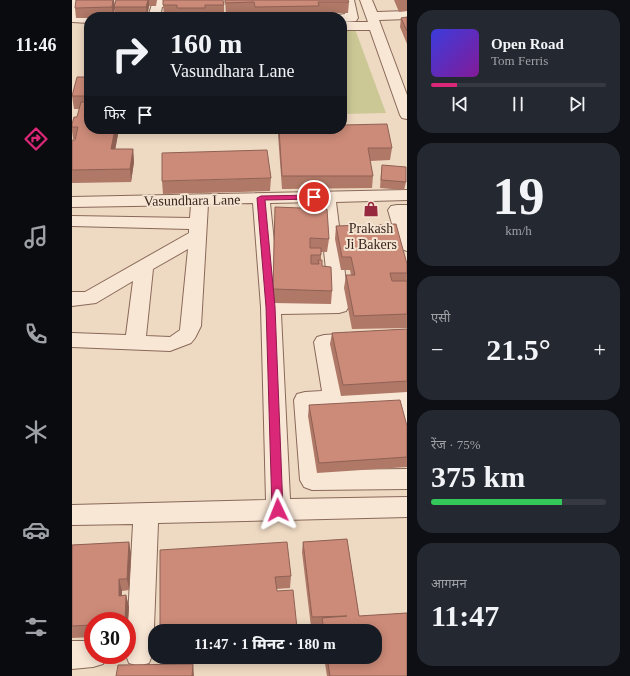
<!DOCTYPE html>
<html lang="hi">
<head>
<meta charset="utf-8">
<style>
	:root { --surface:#171b24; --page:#242831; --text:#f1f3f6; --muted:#9ea1a6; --line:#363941; --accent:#db2777 }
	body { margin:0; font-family:"Times New Roman","Noto Sans Devanagari",serif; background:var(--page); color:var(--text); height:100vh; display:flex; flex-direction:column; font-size:15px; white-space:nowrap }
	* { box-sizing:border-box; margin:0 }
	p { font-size:13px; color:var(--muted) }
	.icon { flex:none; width:22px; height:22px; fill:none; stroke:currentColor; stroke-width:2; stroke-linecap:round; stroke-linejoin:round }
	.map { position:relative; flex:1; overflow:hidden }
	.side { display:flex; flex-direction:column; gap:10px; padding:10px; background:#0d0f14; width:223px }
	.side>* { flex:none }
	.hud { position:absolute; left:12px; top:12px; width:263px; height:122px; border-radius:16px; box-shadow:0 2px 10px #0003; background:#171b24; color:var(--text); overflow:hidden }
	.speed { position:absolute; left:12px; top:612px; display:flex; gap:8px; font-size:20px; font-weight:700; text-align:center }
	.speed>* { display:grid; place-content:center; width:52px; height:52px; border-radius:50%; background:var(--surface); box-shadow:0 2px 10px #0003; line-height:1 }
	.speed .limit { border:6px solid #d22; background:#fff; color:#111 }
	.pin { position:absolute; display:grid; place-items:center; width:34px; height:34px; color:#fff; margin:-17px; border:2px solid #fff; border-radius:50%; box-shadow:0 1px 4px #0007 }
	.me { position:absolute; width:44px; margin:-22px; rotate:358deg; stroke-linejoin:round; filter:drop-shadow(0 0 3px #0008) }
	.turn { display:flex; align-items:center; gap:14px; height:84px; padding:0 20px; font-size:18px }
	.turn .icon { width:52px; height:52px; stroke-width:2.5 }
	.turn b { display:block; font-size:28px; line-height:34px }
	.then { display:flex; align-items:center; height:38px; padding:0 20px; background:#0003; gap:8px; font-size:15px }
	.big { font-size:30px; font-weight:800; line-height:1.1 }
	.side .card { flex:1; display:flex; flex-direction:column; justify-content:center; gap:6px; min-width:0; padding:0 14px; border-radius:16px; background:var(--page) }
	.side .dial { align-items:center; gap:0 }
	.dial b { font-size:52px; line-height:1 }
	.song { display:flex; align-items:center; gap:12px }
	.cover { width:48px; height:48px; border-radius:6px; background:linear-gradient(135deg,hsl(240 70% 55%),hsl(290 70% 35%)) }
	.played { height:4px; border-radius:2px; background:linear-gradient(90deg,var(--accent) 15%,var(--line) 15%) }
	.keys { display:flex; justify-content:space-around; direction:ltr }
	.heat { display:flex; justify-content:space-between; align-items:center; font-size:22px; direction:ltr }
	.charge { height:6px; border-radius:3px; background:linear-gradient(90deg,#34c759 75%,var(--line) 0) }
	.trip { position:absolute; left:76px; top:624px; width:234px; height:40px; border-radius:16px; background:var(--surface); box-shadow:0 2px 10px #0003; font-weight:800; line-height:40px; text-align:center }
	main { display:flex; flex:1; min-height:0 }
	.tabs { display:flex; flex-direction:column; width:72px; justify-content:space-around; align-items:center; background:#090b0e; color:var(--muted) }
	.tabs .icon { width:28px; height:28px }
	.tabs .selected { color:var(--accent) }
	.tabs b { font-size:18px; color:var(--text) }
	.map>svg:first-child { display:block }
	.green { fill:#ccc896 }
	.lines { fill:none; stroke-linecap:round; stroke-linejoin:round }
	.minor-casing { stroke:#886959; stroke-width:2 }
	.minor { fill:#f9e7d6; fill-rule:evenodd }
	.wall { fill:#af7867 }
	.shaded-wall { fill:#8f6154 }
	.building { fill:#cc8b78; stroke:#8f6154 }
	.route { fill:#db2777; stroke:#8e194d }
	.labels { text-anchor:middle; stroke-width:4; stroke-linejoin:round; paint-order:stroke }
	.street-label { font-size:14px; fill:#38251e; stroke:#f5e4d2 }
	.poi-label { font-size:14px; fill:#38251e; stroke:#f5e4d2 }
</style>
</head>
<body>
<main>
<nav class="tabs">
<b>11:46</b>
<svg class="icon selected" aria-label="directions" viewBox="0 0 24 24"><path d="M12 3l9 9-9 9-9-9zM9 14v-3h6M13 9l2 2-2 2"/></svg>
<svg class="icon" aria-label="music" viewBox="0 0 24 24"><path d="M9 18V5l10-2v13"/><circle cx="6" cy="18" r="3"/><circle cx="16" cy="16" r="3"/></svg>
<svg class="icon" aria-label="phone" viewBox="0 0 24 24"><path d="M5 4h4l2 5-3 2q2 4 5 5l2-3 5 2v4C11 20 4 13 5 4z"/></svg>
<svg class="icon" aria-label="climate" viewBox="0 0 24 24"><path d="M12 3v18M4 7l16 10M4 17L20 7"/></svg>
<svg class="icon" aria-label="car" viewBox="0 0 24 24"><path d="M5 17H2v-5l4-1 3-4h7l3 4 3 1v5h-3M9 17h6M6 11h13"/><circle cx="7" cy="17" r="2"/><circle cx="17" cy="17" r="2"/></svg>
<svg class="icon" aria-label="filters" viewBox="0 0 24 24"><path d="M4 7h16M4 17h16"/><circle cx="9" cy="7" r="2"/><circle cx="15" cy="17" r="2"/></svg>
</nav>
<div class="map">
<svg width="335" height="676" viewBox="0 0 335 676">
	<rect width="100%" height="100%" fill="#eed9c2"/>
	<path class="green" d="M283,29L314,113L270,114V30Z"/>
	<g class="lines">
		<defs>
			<path id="minor" d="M0,0H12L9,15L21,16L17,17V23L0,22Z
				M86,0H98L96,6L90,7L88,17H76L81,1Z
				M270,0H282L286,18L284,21L270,22V17H264L266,15L273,14Z
				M288,0H300L305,12L335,11V19L307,20L335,95V119L330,118L328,115L298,30H270V22H296Z
				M335,190V200L264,202L277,306L274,311L267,313L209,314L218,499L335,497V517L86,523L81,653L77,663L67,666L57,663L54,655L61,524L0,525V505L194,500L189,307L181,203L136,204L129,326L123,338L119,343L98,351L0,347V333L54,335L61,281L24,303L0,306V292H13L117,233V229L0,226V216L118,218L119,205L0,207V197ZM247,202L257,299L208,300L198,203ZM116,249L108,330L98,337L74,336L81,269Z
				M325,205H335V251L329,249L326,245L316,210L319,206Z
				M335,330V344L263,349L271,391L335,392V429L327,426L324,420L322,408H245L251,470L335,469V489L240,490L232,487L228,480L222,400L225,394L233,392L250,391L242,342L245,337L252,335Z
				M0,641H21V655H34L31,664L21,667L0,669Z"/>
		</defs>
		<use href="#minor" class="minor-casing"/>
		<use href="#minor" class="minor"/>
	</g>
	<path class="wall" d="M44,0H85L84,6H77L75,17L43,16L42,8L41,17H17V18H4L3,8L43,5Z
		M153,0L277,2L276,13H246V17H183L182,14H154Z
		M322,0H335V11L327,12Z
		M91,5H152V14L133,15L134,17H106V15H92Z
		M335,17V44L328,27L329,18Z
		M17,77V129H47L43,149H61L62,162L59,182L0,183V140H3V139H1L0,131V124L5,117L8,109H2L0,96Z
		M207,129H270L320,148L318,160L298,161L301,176L300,188L210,189L206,135Z
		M310,165L334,182L332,190L308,188L309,173Z
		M199,178L198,191L91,194L90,181Z
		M202,221L257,239L255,252H249V260L250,266L260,291L259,304L201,303Z
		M264,226L335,264V328L280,329L272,288L274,275H279L278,270H269L263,239Z
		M335,329V392L269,396L258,344L260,333Z
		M237,405L335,426V467L245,473L236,416Z
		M275,539L287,616L335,613V676H255L252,657H303V631H249L248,626L239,627L230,552L231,542Z
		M57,542L59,554L57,590L50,591V596L54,595L57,607L55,635V621H21V637L0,638V545Z
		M88,550L219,576L218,588L204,589L205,591L225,628V631H88Z"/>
	<path class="shaded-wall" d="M41,0H42L43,7L41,17L40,7Z
		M76,0H77V6L75,17L74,7Z
		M43,129H47L41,162L39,149Z
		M61,149L62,162L59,182L58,169Z
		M57,542L59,554L57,590L55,579Z
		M47,579L50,591L49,607L47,596Z
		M54,595L57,607L55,635V621H53Z
		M121,664L122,676H120Z"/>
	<path class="building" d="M4,0H41L40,7L3,8Z
		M44,0H76L74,7H42Z
		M91,0H151L152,5H133V8H105V5H91Z
		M153,0H276L277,2H246L247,6L183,7L182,2L153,3Z
		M335,17V31L329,18Z
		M5,77H17V96H0Z
		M9,102H17V129H43L39,149H61L58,169L0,170V140H3L6,127H0V124L2,117H5Z
		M315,124L320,148H296L301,176H210L207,129H270V125Z
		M195,150L199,178L90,181V153Z
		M310,165L334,167V182L309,180Z
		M203,207L255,209L257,239L238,238V248H249V255H239V264H247L246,260H250V266L259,267L260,291L201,289Z
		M324,224L335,264V273H318L320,281H335V314L282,316L274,275H283L279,257H270L264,226Z
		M335,329V381L271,385L260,333Z
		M328,400L335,426V457L247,463L237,405Z
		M275,539L287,616L335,613V676H258L255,657H303V631H252L250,618L275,616L240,617L231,542Z
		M57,542L55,579H47V596L54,595L53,621H21V625L0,626V545Z
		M215,542L219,576L203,577L205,591L221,590L225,628L175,631H88V550Z
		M121,664L120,676H44L46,665Z"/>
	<path class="route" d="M242,195L246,197L244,199L193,200L203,307L211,510L209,513L206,515L202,513L200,510L194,307L185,198L189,196Z"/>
	<defs>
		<symbol id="shop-bare" viewBox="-9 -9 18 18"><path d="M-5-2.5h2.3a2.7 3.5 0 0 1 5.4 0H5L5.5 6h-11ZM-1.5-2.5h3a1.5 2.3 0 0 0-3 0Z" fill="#97293f" stroke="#f5e4d2" stroke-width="2.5" paint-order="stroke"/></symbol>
	</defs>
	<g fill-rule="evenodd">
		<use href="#shop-bare" x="288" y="198" width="22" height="22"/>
	</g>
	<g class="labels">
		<g class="street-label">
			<text transform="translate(120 200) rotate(-1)" y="5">Vasundhara Lane</text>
		</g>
		<g class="poi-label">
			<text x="299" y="233">Prakash<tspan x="299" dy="16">Ji Bakers</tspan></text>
		</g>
	</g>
</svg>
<div class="speed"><div class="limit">30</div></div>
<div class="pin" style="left:242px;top:197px;background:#d93025"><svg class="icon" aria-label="arrive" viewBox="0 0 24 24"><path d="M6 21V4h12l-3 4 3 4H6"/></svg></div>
<svg class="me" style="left:206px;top:510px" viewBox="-20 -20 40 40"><path d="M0-17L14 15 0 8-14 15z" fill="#db2777" stroke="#fff" stroke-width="4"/></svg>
<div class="trip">11:47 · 1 मिनट · 180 m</div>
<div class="hud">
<div class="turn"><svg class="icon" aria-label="right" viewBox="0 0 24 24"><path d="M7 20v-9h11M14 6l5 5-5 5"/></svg><div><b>160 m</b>Vasundhara Lane</div></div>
<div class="then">फिर<svg class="icon" aria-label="arrive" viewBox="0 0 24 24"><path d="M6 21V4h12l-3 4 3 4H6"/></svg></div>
</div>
</div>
<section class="side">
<div class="card">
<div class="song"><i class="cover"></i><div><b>Open Road</b><p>Tom Ferris</p></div></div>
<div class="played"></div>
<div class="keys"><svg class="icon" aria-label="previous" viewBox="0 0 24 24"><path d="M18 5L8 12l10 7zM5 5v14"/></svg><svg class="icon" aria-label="pause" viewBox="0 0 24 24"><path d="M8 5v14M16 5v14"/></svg><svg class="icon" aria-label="next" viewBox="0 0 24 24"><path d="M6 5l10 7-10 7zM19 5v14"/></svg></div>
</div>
<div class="card dial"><b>19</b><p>km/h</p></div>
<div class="card"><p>एसी</p>
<div class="heat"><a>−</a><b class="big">21.5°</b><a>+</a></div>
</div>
<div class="card"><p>रेंज · 75%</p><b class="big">375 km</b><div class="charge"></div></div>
<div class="card"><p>आगमन</p><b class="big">11:47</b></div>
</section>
</main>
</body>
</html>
